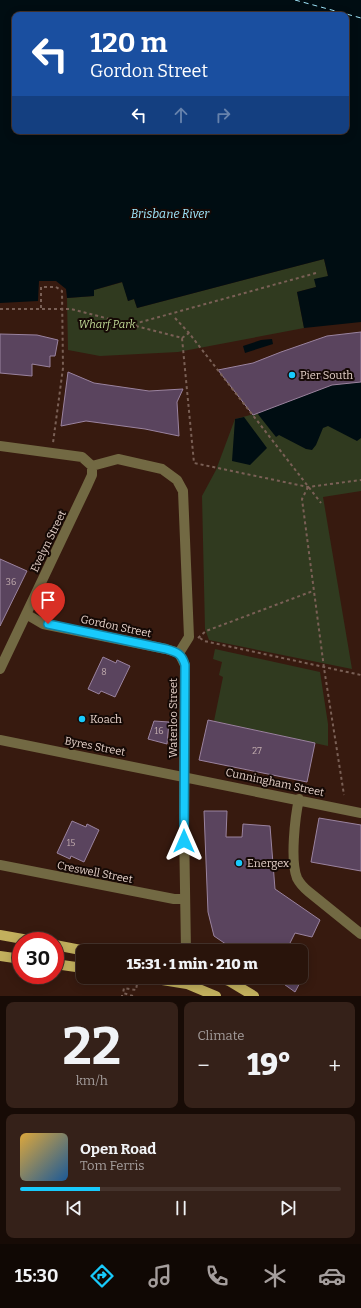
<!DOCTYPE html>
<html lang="en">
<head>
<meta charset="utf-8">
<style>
	:root { --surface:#29140b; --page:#352119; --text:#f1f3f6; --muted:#a59e9d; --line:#45332c; --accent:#18cafc }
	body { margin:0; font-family:Bitter,serif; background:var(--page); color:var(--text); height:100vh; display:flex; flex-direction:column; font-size:15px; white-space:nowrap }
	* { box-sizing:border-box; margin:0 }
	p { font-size:13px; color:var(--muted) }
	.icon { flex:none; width:22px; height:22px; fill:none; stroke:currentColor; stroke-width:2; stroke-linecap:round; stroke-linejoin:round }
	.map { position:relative; height:996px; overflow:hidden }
	.details { display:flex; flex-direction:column; gap:6px; padding:6px; background:#170b06; flex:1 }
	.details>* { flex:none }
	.hud { position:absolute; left:12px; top:12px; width:337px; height:122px; border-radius:8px; box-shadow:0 2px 10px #0003,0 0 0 1px var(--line); background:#1a4fa0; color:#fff; overflow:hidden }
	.speed { position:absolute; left:12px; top:932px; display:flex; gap:8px; font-size:20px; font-weight:700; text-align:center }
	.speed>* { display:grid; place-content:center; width:52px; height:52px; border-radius:50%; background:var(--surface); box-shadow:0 2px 10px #0003,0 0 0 1px var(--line); line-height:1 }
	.speed .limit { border:6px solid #d22; background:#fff; color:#111 }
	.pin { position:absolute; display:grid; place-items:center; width:34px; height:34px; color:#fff; margin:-41px -17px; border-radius:50% 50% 50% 0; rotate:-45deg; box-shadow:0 0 4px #0007 }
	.pin .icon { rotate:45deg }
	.me { position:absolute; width:44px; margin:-22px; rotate:0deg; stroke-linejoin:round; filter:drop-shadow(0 0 3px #0008) }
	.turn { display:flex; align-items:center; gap:14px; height:84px; padding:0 12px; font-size:18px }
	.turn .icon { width:52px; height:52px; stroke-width:2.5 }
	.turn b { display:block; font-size:28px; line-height:34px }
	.lanes { display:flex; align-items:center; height:38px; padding:0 12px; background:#0003; justify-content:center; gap:20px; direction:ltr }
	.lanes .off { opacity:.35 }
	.big { font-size:30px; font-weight:800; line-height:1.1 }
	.details .card { flex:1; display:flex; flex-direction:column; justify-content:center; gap:6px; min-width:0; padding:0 14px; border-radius:8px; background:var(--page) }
	.details .dial { align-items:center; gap:0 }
	.dial b { font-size:52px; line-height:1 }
	.song { display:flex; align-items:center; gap:12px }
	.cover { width:48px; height:48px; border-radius:6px; background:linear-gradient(135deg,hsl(40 70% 55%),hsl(210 70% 35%)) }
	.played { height:4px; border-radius:2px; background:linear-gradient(90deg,var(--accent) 25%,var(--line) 25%) }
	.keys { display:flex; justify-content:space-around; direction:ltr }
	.heat { display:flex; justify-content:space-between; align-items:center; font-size:22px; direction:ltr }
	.details .tiles { flex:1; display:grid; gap:6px; grid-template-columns:1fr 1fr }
	.card:last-child { grid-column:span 2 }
	.trip { position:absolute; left:76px; top:944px; width:232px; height:40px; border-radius:8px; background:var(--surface); box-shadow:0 2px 10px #0003,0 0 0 1px var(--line); font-weight:800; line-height:40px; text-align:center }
	.tabs { display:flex; height:64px; justify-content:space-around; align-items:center; background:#100804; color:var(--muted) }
	.tabs .icon { width:28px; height:28px }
	.tabs .selected { color:var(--accent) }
	.tabs b { font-size:18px; color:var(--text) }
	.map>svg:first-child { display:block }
	.green { fill:#303a1f }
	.water { fill:#000d12; fill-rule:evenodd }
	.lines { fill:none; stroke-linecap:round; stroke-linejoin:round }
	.ferry { stroke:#a0e7fc; stroke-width:1; stroke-dasharray:5 4; stroke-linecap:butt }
	.building { fill:#5a445e; stroke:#9a839f }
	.path { stroke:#7a6056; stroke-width:2; stroke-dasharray:3 3; stroke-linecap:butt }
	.minor { stroke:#726943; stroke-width:10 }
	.major { stroke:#c2b05d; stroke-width:10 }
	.route-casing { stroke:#1083a4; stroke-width:10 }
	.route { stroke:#18cafc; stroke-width:7 }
	.poi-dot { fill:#18cafc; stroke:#150905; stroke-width:1.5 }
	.labels { text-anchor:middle; stroke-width:4; stroke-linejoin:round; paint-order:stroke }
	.number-label { font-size:9px; fill:#c2adae }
	.park-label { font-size:11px; font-style:italic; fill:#c0d995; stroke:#150905 }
	.poi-label { font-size:11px; fill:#e4d0c8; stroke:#150905; text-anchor:start }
	.street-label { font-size:11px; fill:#e4d0c8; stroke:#150905 }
	.water-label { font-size:12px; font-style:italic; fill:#a0e7fc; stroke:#150905 }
</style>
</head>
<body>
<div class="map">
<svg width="361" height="996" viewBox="0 0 361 996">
	<rect width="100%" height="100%" fill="#371a0f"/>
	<path class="green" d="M324,259L328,276L316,287L297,292L304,328L178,352L100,356L68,350L67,298L94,296V290L123,282L128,301L134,299L137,308Z
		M361,382V491L323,497L352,669L209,640L205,629L202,496L216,470L235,419L258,413L332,385Z
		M215,649L320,672L328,724V746L214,721L223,677L219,675L222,662L213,659Z"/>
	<path class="water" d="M0,0H361V322L304,328L297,292L316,287L314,279L328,276L324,259L137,308L134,299L128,301L122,282L94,290V296L67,298L66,289L56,281H39L38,301L0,303ZM15,15H346V131H15Z
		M272,339L273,344L245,353L243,346L261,340Z
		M361,382V438L357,441L328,426L323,428L316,445L312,450L306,449L279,435L276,437L257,413L332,385Z
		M244,417L267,448L250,465L232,461L235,419Z"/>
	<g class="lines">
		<path class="ferry" d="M295,0L361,18"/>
	</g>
	<path class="building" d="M361,332V382L332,385L253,415L218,370L253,363L281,352L327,336Z
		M0,334L37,335L58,340L55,356H50V367L32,364V376L0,373Z
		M68,372L94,383L149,391L183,389L177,402L179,436L145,429L86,421L61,426Z
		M0,559L27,571L0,626Z
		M103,657L116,663L117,660L130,666L115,697L101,691L99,694L88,689Z
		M208,720L315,743L307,782L199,760Z
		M154,721L169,722L167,744L148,739Z
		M204,811H227L226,837H242L243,824L270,826L275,889L320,920L312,937L295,933L286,951H236L214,936L208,912Z
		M319,818L361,825V871L311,862Z
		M72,821L86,827L87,824L99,830L84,862L71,856L70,859L57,853Z
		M274,977H303L295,992Z"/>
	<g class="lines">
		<path class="path" d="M41,308V287H56L62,291L63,368L53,443
			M0,309H71L182,338L194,463L308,487L361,480
			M175,318L189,333
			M134,324L316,273
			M182,338L189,333L321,503
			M308,487L302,499L324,668L344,795
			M198,638L206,631L313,591
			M200,638L204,641L361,675
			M121,996H123
			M133,996L123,993L124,988L136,990L137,984"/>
		<path class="minor" d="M0,446L82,457L92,466
			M92,466L118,459L162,469L177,480L183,491L189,637L179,653
			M26,614L43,624L166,649L179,653
			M179,653L185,665L184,826L186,951
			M0,669L87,486L92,475V466
			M0,740L361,813
			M299,799C295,817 290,861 297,878C300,884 304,888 309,892L361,934
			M0,865L174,899H185"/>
		<path class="major" d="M0,935L34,941
			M55,945L86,951
			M0,956L21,959
			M55,964L83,968
			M144,977L187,984L216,996
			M217,977L229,981L254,996"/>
	</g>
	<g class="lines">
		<defs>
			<path id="route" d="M48,624L166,649C177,652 182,654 185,665L184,841"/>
		</defs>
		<use href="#route" class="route-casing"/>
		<use href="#route" class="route"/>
	</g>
	<g class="poi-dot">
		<circle cx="292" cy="375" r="4"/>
		<circle cx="82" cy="719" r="4"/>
		<circle cx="239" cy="863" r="4"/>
	</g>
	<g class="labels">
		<g class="number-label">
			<text x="11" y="585">36</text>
			<text x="104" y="675">8</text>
			<text x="159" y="734">16</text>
			<text x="257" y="754">27</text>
			<text x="71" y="846">15</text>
		</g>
		<g class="park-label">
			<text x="107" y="328">Wharf Park</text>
		</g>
		<g class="poi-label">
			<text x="300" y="379">Pier South</text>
			<text x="90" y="723">Koach</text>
			<text x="247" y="867">Energex</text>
		</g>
		<g class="street-label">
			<text transform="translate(48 541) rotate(-64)" y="4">Evelyn Street</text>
			<text transform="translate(116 626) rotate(12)" y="4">Gordon Street</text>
			<text transform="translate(173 718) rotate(-90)" y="4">Waterloo Street</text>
			<text transform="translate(95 746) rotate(11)" y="4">Byres Street</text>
			<text transform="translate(275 782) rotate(12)" y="4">Cunningham Street</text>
			<text transform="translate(95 872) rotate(11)" y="4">Creswell Street</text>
		</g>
		<g class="water-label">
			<text x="170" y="218">Brisbane River</text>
		</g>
	</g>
</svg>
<div class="speed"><div class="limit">30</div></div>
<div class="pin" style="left:48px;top:624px;background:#d93025"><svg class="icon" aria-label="arrive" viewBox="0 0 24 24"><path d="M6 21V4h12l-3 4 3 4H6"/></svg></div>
<svg class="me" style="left:184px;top:841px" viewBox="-20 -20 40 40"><path d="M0-17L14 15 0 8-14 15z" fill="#18cafc" stroke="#fff" stroke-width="4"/></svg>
<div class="trip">15:31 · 1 min · 210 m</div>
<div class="hud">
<div class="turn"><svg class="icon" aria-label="left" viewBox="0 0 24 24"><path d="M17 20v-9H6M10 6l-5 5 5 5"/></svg><div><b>120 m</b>Gordon Street</div></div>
<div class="lanes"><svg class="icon" aria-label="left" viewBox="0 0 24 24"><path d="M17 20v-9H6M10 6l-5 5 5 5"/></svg><svg class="icon off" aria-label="ahead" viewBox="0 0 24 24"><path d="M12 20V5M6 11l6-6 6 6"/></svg><svg class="icon off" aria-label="right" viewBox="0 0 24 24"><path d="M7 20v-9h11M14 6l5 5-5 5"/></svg></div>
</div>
</div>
<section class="details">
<div class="tiles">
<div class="card dial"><b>22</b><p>km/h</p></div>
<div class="card"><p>Climate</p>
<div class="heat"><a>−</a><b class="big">19°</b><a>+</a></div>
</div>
<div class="card">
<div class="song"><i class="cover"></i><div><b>Open Road</b><p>Tom Ferris</p></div></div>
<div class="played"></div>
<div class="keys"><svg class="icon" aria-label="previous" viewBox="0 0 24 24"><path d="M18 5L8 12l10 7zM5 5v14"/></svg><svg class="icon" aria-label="pause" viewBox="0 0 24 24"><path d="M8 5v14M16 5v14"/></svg><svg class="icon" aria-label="next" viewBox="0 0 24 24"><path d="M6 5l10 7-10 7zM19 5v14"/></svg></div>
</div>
</div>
</section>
<nav class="tabs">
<b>15:30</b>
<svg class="icon selected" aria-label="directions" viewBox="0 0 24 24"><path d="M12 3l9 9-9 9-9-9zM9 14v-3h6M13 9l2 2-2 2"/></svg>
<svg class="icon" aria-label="music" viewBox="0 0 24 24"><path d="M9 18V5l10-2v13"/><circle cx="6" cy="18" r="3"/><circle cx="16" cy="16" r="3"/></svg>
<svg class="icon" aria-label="phone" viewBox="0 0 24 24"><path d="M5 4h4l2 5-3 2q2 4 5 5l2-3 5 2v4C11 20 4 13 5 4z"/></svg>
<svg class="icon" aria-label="climate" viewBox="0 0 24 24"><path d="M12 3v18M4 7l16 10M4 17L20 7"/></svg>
<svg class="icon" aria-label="car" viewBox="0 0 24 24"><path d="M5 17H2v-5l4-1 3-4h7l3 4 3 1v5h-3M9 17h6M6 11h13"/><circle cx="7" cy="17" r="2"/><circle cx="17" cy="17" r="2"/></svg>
</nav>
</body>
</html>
